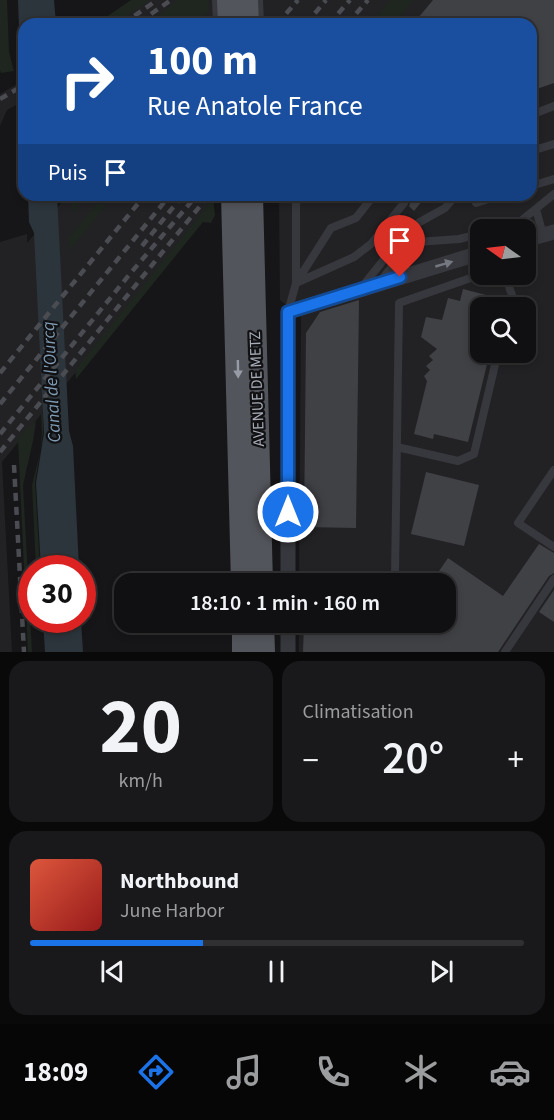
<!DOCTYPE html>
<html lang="fr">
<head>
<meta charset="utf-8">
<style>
	:root { --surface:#101012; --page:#19191b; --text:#f1f3f6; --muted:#9c9d9f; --line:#303032; --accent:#1a73e8 }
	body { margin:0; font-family:"Source Sans 3",sans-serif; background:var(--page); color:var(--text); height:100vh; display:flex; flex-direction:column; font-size:22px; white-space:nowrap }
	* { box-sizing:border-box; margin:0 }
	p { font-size:20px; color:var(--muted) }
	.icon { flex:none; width:33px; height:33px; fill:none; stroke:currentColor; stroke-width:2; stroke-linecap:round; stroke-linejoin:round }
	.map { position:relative; height:652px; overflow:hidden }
	.sheet { display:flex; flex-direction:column; gap:9px; padding:9px; background:#09090a; flex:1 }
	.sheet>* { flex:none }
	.guide { position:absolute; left:18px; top:18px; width:519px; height:183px; border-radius:18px; box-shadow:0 3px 9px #0003,0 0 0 2px var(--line); background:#1a4fa0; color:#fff; overflow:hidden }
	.needle { width:39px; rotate:284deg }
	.buttons { position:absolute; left:470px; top:219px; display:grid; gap:12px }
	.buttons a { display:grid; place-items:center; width:66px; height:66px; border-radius:12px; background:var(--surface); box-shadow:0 3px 9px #0003,0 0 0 2px var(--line); font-size:30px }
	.speed { position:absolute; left:18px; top:555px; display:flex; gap:12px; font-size:30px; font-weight:700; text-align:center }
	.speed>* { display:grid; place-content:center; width:78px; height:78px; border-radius:50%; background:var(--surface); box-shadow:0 3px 9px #0003,0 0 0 2px var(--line); line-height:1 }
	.speed .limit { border:9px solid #d22; background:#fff; color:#111 }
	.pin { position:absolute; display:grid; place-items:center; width:51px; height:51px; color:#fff; margin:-62px -26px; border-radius:50% 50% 50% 0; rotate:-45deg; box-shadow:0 0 6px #0007 }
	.pin .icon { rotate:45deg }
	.me { position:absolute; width:66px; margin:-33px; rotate:0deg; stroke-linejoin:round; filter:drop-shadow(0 0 4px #0008) }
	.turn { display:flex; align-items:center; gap:21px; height:126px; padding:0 30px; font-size:27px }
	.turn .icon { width:78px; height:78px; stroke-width:2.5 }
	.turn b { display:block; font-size:42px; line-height:51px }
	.then { display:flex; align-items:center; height:57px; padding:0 30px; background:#0003; gap:12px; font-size:22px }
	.big { font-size:45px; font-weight:600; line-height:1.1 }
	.sheet .card { flex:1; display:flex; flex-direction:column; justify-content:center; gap:9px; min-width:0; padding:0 21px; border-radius:18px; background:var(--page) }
	.sheet .dial { align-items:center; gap:0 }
	.dial b { font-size:78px; line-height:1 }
	.song { display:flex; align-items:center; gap:18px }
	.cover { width:72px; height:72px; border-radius:9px; background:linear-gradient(135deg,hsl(10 70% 55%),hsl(0 70% 35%)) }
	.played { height:6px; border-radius:3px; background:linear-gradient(90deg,var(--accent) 35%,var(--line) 35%) }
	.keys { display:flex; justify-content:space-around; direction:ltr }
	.heat { display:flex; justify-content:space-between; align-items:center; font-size:33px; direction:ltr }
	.sheet .tiles { flex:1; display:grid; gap:9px; grid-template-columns:1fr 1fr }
	.card:last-child { grid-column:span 2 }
	.trip { position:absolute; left:114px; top:573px; width:342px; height:60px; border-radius:18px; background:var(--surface); box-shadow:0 3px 9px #0003,0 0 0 2px var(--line); font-weight:600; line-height:60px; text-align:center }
	.menu { display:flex; height:96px; justify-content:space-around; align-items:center; background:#060607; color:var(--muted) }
	.menu .icon { width:42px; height:42px }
	.menu .selected { color:var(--accent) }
	.menu b { font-size:27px; color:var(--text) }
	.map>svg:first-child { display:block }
	.built { fill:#222225; fill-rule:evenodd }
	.green { fill:#1e261f }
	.water { fill:#2c353c }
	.building { fill:#404145 }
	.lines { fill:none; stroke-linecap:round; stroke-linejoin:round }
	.lane { stroke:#37383d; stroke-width:8 }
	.street { stroke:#37383d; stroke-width:15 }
	.primary { stroke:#53555c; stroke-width:24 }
	.rail { stroke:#4a4c52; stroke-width:4.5; stroke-dasharray:8 6; stroke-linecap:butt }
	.oneway { fill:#757881 }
	.oneway2 { fill:#979ba6 }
	.route-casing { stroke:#114b97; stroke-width:15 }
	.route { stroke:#1a73e8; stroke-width:10 }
	.labels { text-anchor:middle; stroke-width:4.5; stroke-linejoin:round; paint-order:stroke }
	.street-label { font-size:16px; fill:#a8adb8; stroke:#111113 }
	.water-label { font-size:18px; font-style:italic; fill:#7f9bb3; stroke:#111113 }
</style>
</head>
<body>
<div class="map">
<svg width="554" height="652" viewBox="0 0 554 652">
	<rect width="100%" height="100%" fill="#161618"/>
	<path class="built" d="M136,0H554V652H299V623L446,622V584L299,583L301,317L280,300L279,195H531V24H102ZM480,230H525V274H480ZM480,308H525V352H480Z
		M24,80V101L7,110L0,126V94Z
		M68,195H221L2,462L12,652H0V242L27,234V243Z"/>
	<path class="green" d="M0,0H7L9,52L14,71L1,73L0,70Z
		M131,0H150L116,24H96Z
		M177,0H208L209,10L197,24H148Z
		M390,0H413L394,24H370Z
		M69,195H86L73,213Z
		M213,199L215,215L211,223L203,222L76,379L75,370Z
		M97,203L106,206L69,251V237Z
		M43,413V433L35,483L40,568H36L32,485L40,452L42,433L41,414Z
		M36,421L33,441L23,485L32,652H28L18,439L27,427L29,428Z"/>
	<path class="water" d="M18,0H54L56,24H24V65L20,55Z
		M28,195H57L69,431L73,446L79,568H41L36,483L44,433L34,233L29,222Z
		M43,620H81L83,652H45Z"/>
	<path class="building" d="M433,0H554V83L531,91V24H413Z
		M395,195H427L414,211L409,206L410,203L408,199L404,197L400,199Z
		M463,289L505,300L503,308H480V352H490L468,442L434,434L433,439L414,434L427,381L424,376L430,370L426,366L433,360L429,356L437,349L421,337L426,317L442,320L448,298L460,301Z
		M359,300L356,528L304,527L306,333L320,312Z
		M426,472L479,485L464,546L411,534Z
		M539,544L554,553V573L549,576L498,652H303L304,622H338V628L403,622H446V584H430L448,558L503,596Z
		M554,590V622L539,612Z"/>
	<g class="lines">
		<path class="lane" d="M216,0L217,24
			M259,0L260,24
			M531,115L554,106
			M531,151L554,144
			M531,186L554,179
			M296,195V283L354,257L371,244L404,203
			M476,203L501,195
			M536,209L543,235
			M496,230L517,224L554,194
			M486,274L507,281L512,295L509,308
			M381,281L401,254L417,242L459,239L480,234
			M362,287L409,228L445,208L456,195
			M288,312L296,283L331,228L356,218L374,195
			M397,447L458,461L474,454L498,352
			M554,470L518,523L554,547
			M288,578L395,575L399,303L482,274
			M505,652L554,579"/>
		<path class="street" d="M525,240L554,232
			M288,584V312L480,253
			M288,622V652"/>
		<path class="primary" d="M229,0L230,24
			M246,0L247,24
			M233,195L243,584
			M251,195L261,584
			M244,622V652
			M262,622L263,652"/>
		<path class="rail" d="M151,14L171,0
			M123,24L157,0
			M277,24L298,0
			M306,24L326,0
			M329,24L350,0
			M347,24L368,0
			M0,99L24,85
			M142,246L183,195
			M0,373L145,195
			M0,404L170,195
			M0,434L129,275L197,195
			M0,452L209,195
			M14,465L24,652"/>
	</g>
	<defs><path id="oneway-solid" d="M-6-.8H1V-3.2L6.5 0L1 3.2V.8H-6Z" transform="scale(1.5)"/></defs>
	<use class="oneway" href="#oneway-solid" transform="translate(444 264) rotate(-16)"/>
	<use class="oneway2" href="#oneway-solid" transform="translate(238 369) rotate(89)"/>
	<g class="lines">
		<defs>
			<path id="route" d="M288,512V312L400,277"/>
		</defs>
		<use href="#route" class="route-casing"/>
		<use href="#route" class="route"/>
	</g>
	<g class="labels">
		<g class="street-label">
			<text transform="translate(256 389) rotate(-92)" y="6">AVENUE DE METZ</text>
		</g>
		<g class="water-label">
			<text transform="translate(51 382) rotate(-93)" y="6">Canal de l'Ourcq</text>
		</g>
	</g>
</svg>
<div class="buttons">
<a><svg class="needle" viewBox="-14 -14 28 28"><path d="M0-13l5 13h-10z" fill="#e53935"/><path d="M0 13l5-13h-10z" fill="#9c9d9f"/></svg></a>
<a><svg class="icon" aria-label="search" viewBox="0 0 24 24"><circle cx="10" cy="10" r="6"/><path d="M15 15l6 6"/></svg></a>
</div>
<div class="speed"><div class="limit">30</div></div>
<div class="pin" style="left:400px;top:277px;background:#d93025"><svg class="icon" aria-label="arrive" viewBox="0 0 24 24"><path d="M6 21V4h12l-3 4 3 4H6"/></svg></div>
<svg class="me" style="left:288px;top:512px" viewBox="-20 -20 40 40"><circle r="17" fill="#1a73e8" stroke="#fff" stroke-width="3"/><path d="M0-11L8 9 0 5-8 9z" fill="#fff"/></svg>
<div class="trip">18:10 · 1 min · 160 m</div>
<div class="guide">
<div class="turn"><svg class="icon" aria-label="right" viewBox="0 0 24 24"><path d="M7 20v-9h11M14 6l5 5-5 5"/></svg><div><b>100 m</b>Rue Anatole France</div></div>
<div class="then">Puis<svg class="icon" aria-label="arrive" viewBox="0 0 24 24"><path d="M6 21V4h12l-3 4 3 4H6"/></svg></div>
</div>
</div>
<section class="sheet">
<div class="tiles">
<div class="card dial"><b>20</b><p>km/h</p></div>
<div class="card"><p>Climatisation</p>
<div class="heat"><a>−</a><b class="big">20°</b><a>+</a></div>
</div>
<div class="card">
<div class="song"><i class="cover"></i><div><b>Northbound</b><p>June Harbor</p></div></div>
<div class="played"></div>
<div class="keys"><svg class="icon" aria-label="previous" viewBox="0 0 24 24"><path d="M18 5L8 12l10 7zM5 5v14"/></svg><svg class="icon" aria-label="pause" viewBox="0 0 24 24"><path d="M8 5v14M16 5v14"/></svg><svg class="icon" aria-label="next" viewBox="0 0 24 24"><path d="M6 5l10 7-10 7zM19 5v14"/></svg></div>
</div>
</div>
</section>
<nav class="menu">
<b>18:09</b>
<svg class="icon selected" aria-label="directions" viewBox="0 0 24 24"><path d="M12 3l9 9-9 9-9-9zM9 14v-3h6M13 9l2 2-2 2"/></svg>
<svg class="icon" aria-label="music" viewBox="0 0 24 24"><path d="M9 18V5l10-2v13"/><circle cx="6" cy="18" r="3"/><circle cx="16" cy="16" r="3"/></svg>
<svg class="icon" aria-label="phone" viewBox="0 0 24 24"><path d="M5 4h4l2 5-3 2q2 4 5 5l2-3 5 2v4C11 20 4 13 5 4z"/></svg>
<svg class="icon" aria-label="climate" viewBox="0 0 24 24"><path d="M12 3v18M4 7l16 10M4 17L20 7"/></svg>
<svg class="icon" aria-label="car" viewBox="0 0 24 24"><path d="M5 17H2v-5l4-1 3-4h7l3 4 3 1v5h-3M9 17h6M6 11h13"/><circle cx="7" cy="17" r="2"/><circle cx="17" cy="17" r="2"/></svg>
</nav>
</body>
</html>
